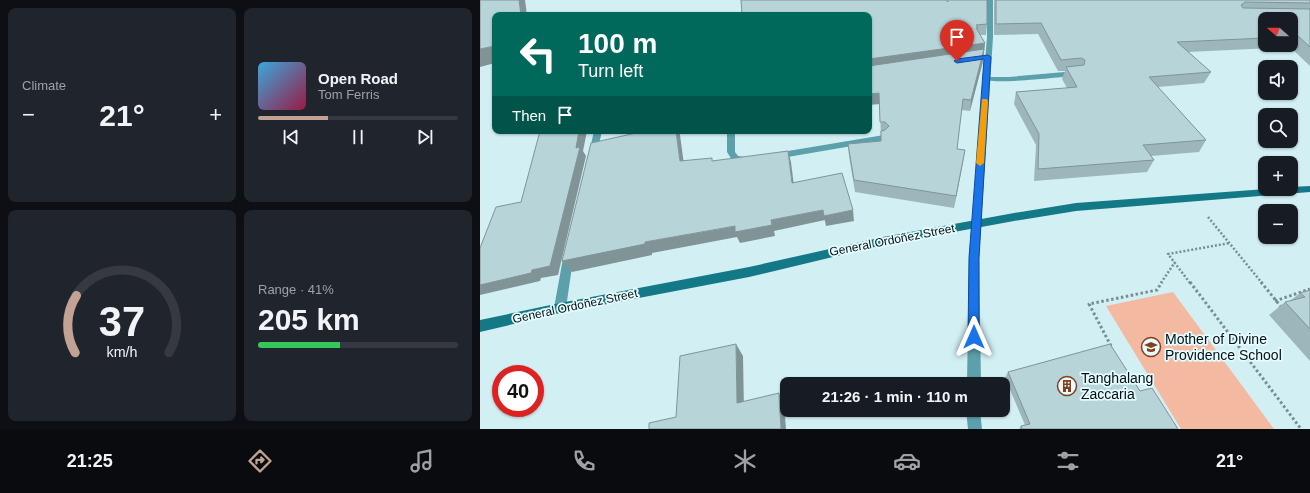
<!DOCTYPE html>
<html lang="en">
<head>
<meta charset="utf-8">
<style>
	:root { --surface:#171b24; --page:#20242c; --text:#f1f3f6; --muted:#9ea1a6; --line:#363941; --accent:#c1a294 }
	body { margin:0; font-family:Arial,sans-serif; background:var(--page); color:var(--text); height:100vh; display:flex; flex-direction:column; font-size:15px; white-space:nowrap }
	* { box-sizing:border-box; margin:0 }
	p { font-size:13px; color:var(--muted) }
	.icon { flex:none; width:22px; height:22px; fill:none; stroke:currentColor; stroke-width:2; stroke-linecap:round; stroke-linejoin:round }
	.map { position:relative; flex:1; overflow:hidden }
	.panel { display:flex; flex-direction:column; gap:8px; padding:8px; background:#0d0f14; width:480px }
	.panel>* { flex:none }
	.banner { position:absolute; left:12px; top:12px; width:380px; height:122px; border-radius:8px; box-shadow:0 1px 3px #0004; background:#00695c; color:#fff; overflow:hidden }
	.needle { width:26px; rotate:291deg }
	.tools { position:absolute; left:778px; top:12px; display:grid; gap:8px }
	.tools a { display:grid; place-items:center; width:40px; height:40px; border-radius:8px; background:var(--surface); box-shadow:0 1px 3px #0004; font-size:20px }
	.speed { position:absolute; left:12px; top:365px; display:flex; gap:8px; font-size:20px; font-weight:700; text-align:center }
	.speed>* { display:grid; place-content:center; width:52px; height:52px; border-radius:50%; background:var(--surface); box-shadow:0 1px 3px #0004; line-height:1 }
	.speed .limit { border:6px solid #d22; background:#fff; color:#111 }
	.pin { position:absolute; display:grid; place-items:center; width:34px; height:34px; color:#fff; margin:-41px -17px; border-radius:50% 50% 50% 0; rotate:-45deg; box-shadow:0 0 4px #0007 }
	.pin .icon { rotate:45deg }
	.me { position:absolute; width:44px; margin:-22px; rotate:0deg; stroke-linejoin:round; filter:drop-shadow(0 0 3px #0008) }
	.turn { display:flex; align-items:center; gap:14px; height:84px; padding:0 20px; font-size:18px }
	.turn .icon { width:52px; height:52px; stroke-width:2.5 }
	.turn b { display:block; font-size:28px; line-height:34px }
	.then { display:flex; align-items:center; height:38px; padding:0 20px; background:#0003; gap:8px; font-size:15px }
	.big { font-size:30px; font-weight:600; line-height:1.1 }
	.panel .widget { flex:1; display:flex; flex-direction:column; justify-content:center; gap:6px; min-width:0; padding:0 14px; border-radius:8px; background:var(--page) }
	.panel .dial { align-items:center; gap:0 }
	.dial svg { height:104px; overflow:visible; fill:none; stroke:var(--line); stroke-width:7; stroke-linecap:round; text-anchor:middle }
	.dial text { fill:var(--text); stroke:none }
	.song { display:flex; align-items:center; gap:12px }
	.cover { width:48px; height:48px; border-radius:6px; background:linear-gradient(135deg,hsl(200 70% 55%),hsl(340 70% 35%)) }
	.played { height:4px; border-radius:2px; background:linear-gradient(90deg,var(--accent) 35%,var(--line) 35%) }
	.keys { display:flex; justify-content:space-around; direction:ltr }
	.heat { display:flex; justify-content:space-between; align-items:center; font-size:22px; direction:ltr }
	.charge { height:6px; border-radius:3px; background:linear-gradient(90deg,#34c759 41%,var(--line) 0) }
	.panel .tiles { flex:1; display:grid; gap:8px; grid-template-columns:repeat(2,1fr) }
	.trip { position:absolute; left:300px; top:377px; width:230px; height:40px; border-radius:8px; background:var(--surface); box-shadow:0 1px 3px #0004; font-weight:600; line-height:40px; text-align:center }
	.menu { display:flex; height:64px; justify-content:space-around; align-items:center; background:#090b0e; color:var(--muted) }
	.menu .icon { width:28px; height:28px }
	.menu .active { color:var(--accent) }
	.menu b { font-size:18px; color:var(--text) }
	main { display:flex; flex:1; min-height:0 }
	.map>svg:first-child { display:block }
	.green { fill:#f3b9a1 }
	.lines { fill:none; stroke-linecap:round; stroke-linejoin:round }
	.path-far1 { stroke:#798d91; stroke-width:2.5; stroke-dasharray:2 2; stroke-linecap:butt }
	.path { stroke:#798d91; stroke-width:3; stroke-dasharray:2.5 2.5; stroke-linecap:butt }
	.service { fill:#5ba0ab; fill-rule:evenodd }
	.minor { fill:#5ba0ab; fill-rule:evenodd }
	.tertiary { fill:#5ba0ab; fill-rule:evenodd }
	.secondary { fill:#147986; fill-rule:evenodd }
	.wall { fill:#9db6bb; fill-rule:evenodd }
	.shaded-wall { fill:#809498 }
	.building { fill:#b7d4d9; stroke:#809498 }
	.route { fill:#1a73e8; stroke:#114b97 }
	.slow { fill:#f59e0b }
	.labels { text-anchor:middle; stroke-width:3.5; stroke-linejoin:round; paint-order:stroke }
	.street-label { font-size:12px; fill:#060f11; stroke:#e4fbff }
	.near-poi-label { font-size:14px; fill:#060f11; stroke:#e4fbff; text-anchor:start }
</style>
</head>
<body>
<main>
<section class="panel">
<div class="tiles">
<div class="widget"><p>Climate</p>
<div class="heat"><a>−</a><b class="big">21°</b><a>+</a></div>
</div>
<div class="widget">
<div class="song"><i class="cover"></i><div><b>Open Road</b><p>Tom Ferris</p></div></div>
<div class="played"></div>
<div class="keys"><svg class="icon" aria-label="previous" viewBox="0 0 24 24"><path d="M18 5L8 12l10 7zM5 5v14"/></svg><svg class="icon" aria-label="pause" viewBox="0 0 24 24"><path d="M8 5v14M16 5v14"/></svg><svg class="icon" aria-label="next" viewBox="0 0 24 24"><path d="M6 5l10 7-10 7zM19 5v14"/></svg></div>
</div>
<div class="widget dial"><svg viewBox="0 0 100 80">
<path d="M14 69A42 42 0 1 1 86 69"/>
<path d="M14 69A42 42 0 0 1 15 25" stroke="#c1a294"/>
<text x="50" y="56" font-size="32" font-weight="700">37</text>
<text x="50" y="72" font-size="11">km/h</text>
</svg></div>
<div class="widget"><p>Range · 41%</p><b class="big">205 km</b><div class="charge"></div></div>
</div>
</section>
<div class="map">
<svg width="830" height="429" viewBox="0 0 830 429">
	<rect width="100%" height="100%" fill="#d2eff4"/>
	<path class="green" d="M693,292L794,429H701L626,306Z"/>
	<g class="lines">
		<path class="path-far1" d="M728,217L782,283
			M681,283L695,262
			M710,283L688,254L750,243"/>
		<path class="path" d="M710,282L821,429
			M781,282L802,308
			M795,301L830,289
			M631,346L609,304L677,290L682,282"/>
		<path class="service" d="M596,71H599V75C586,77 510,85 502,79L506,77H529Z"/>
		<path class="minor" d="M114,131H122L117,153L113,156L109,153Z
			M247,131H255V152L258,156L271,158L272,160L271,162L252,160L247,152Z
			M404,135L408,138L407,140L296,159L292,156L296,153Z
			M89,249L93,250L94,253L86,308L84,312L80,313L76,312L74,308L84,253L85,250Z"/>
		<path class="tertiary" d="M507,0H513V37L499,258L501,384H487L489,258L507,37Z
			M486,410H500L502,429H488Z"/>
		<path class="secondary" d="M830,186V192L596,211L534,221L403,245L269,277L80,313L0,332V320L80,303L269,267L403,237L534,213L596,203L786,189H811V187Z"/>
	</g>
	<path class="wall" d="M514,0H830V66L810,47L708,52L731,72L724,83L678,87L726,140L719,152L671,156L674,160L667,172L554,181L556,145L534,104L536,92L587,88L582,79L585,71H578L558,34L514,35ZM785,19H811V45H785Z
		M468,2L507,24L506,35H500L505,43L503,61L490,111L481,110L477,149L483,162L474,208L375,192L369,156L368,144L401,141L400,104L389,15Z
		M830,290V361L789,315L805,302L810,301L820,293Z
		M528,372L660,391L698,429H539L541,426L545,425L525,378Z"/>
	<path class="shaded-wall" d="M39,0H45L47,15H41Z
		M505,43L503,61L490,111L491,100L389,70V59Z
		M15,46V63L0,67V49Z
		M399,93L400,104L389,105V94Z
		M99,131H107L103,151L106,156L78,275L61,278L60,281L0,295V285Z
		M196,131H199L200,135L205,172L200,161Z
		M485,150L483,162L474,208L476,196Z
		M308,151L311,162L315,194L312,183Z
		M343,210L345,220L294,231L295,236L260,243L257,237L172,253V255L92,272L82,261L165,242L291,220Z
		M373,210L374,221L346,226L344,216Z
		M256,344L263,356L264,413L257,403Z
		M299,393L304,404L306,429H301Z"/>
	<path class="building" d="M0,0H39L41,15H15V46L0,49Z
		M261,0H466L468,2V0H507V24L496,25L498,28H496L505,43L389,59V15H262Z
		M516,0H830V3L765,2L761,5L763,8L830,9V47L818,36L811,37V19H785V38L697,42L731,72L669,77L726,140L663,145L674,160L558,169L559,134L536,92L597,87L586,67L604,65L605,60L601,58L581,60L561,23L516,24Z
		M504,49L491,100L483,99L477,149L485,150L476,196L374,180L368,144L401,141V131L405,130L409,126L405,122H400L399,93L389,94V66Z
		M60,131H99L96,148L100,147L70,266L52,270L51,273L0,285V248L16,207L41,202Z
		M165,131H196L200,161L232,158V161L308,151L312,183L362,173L373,210L344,216L343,210L291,220L292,225L255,232V226L165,242V244L82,261L111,143Z
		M830,290V329L805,302L825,297L820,293Z
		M256,344L257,403L299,393L301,429H169V423L196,417L200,356Z
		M630,344L660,391L672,388L698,429H542L541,426L550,424L528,372Z"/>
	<path class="route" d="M508,55L511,57L499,258V337L498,341L494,342L490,341L488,337L489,258L504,59L477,63L474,61L477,59Z"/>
	<path class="slow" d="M502,99H507L508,101L504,163L500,166L496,163Z"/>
	<defs>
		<symbol id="school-ring" viewBox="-11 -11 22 22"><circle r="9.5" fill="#e4fbff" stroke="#863f1d" stroke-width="1.5"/><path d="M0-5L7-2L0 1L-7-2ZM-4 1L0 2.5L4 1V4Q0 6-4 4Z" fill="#863f1d"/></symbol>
		<symbol id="building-ring" viewBox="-11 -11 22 22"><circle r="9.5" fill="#e4fbff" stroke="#863f1d" stroke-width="1.5"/><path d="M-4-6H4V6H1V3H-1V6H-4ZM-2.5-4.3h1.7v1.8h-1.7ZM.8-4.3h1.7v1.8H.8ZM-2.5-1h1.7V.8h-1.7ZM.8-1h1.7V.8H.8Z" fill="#863f1d"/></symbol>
	</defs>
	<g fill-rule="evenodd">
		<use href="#school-ring" x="660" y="336" width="22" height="22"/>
		<use href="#building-ring" x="576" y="375" width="22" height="22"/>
	</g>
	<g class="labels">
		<g class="street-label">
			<text transform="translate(412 240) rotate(-11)" y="4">General Ordoñez Street</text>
			<text transform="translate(95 306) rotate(-12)" y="4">General Ordoñez Street</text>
		</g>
		<g class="near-poi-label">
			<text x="685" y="344">Mother of Divine<tspan x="685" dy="16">Providence School</tspan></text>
			<text x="601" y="383">Tanghalang<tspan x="601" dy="16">Zaccaria</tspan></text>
		</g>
	</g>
</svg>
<div class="tools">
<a><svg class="needle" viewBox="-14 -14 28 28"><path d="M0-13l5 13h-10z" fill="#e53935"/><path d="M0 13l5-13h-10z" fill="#9ea1a6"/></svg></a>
<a><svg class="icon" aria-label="sound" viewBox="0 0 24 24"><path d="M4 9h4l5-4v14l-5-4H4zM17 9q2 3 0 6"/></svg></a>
<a><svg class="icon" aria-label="search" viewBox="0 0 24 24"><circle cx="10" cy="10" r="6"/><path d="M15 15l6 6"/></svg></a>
<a>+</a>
<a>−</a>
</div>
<div class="speed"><div class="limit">40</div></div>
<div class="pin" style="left:477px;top:61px;background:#d93025"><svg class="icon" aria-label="arrive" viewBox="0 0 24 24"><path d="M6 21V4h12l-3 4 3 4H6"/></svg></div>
<svg class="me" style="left:494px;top:337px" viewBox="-20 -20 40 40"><path d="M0-17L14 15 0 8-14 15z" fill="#1a73e8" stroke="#fff" stroke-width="4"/></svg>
<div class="trip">21:26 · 1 min · 110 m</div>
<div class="banner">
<div class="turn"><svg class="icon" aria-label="left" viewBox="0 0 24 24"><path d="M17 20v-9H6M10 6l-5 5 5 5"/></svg><div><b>100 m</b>Turn left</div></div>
<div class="then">Then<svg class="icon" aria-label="arrive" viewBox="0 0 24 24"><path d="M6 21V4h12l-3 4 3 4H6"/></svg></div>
</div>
</div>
</main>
<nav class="menu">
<b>21:25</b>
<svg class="icon active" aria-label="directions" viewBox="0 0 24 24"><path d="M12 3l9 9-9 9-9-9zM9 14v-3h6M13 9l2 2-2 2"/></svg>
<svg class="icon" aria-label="music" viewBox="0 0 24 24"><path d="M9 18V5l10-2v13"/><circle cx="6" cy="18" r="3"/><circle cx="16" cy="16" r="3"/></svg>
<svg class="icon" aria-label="phone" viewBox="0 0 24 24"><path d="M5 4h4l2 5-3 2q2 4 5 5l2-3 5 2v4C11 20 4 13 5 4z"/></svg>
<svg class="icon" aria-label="climate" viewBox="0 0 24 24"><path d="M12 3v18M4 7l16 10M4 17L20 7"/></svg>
<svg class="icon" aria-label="car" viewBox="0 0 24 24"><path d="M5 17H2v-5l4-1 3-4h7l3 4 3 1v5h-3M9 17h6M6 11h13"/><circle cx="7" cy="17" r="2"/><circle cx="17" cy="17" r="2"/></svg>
<svg class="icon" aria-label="filters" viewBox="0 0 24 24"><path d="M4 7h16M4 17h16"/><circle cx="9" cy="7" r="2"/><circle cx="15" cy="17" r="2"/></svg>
<b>21°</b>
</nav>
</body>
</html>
